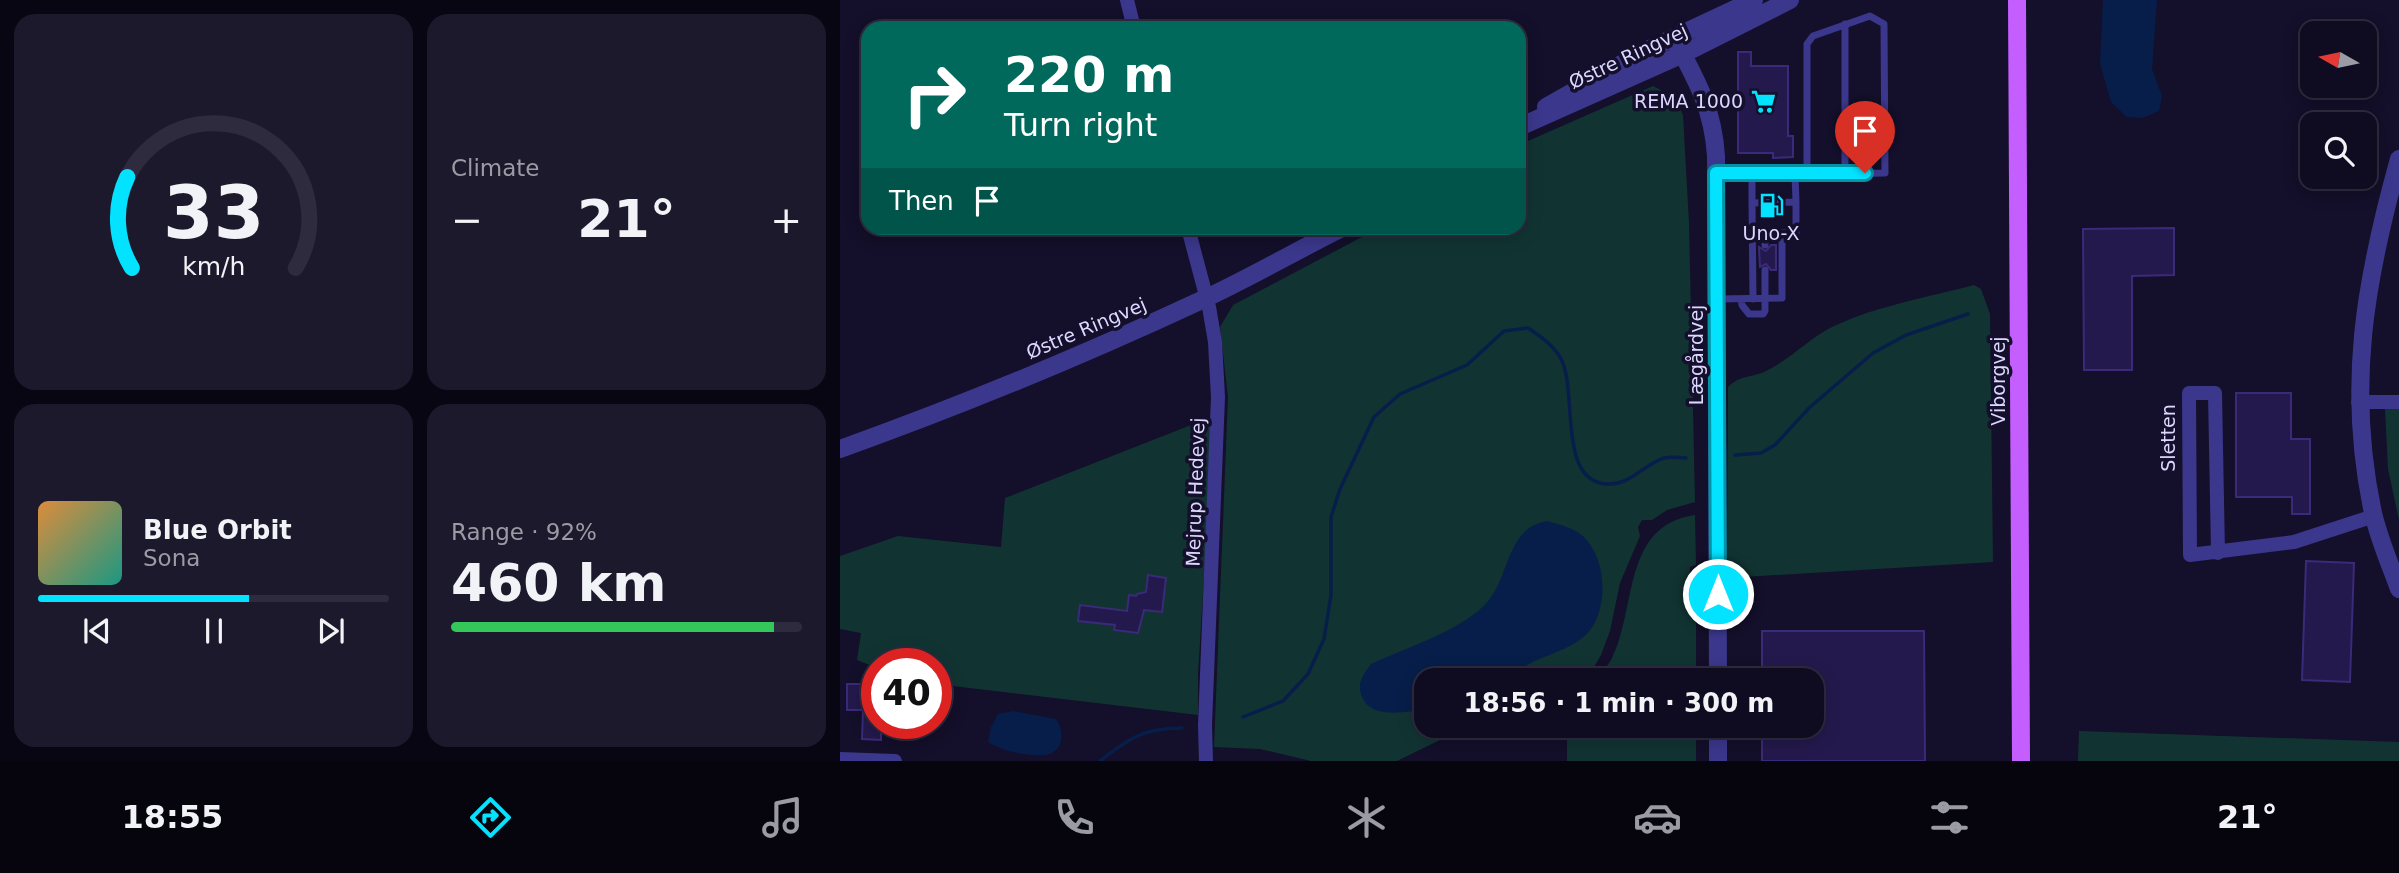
<!DOCTYPE html>
<html lang="en">
<head>
<meta charset="utf-8">
<style>
	:root { --surface:#0f0b20; --page:#1d192d; --text:#f1f3f6; --muted:#9b9ba5; --line:#2f2b3e; --accent:#03e2ff }
	body { margin:0; font-family:"DejaVu Sans",sans-serif; background:var(--page); color:var(--text); height:100vh; display:flex; flex-direction:column; font-size:26px; white-space:nowrap }
	* { box-sizing:border-box; margin:0 }
	p { font-size:23px; color:var(--muted) }
	.icon { flex:none; width:38px; height:38px; fill:none; stroke:currentColor; stroke-width:2; stroke-linecap:round; stroke-linejoin:round }
	.map { position:relative; flex:1; overflow:hidden }
	.details { display:flex; flex-direction:column; gap:14px; padding:14px; background:#080612; width:840px }
	.details>* { flex:none }
	.top-card { position:absolute; left:21px; top:21px; width:665px; height:214px; border-radius:21px; box-shadow:0 4px 18px #0003,0 0 0 2px var(--line); background:#00695c; color:#fff; overflow:hidden }
	.needle { width:46px; rotate:279deg }
	.controls { position:absolute; left:1460px; top:21px; display:grid; gap:14px }
	.controls a { display:grid; place-items:center; width:77px; height:77px; border-radius:14px; background:var(--surface); box-shadow:0 4px 18px #0003,0 0 0 2px var(--line); font-size:35px }
	.speed { position:absolute; left:21px; top:648px; display:flex; gap:14px; font-size:35px; font-weight:700; text-align:center }
	.speed>* { display:grid; place-content:center; width:91px; height:91px; border-radius:50%; background:var(--surface); box-shadow:0 4px 18px #0003,0 0 0 2px var(--line); line-height:1 }
	.speed .limit { border:10px solid #d22; background:#fff; color:#111 }
	.pin { position:absolute; display:grid; place-items:center; width:60px; height:60px; color:#fff; margin:-72px -30px; border-radius:50% 50% 50% 0; rotate:-45deg; box-shadow:0 0 7px #0007 }
	.pin .icon { rotate:45deg }
	.me { position:absolute; width:77px; margin:-38px; rotate:0deg; stroke-linejoin:round; filter:drop-shadow(0 0 5px #0008) }
	.turn { display:flex; align-items:center; gap:24px; height:147px; padding:0 28px; font-size:32px }
	.turn .icon { width:91px; height:91px; stroke-width:2.5 }
	.turn b { display:block; font-size:49px; line-height:60px }
	.then { display:flex; align-items:center; height:66px; padding:0 28px; background:#0003; gap:14px; font-size:26px }
	.big { font-size:52px; font-weight:700; line-height:1.1 }
	.details .widget { flex:1; display:flex; flex-direction:column; justify-content:center; gap:10px; min-width:0; padding:0 24px; border-radius:21px; background:var(--page) }
	.details .dial { align-items:center; gap:0 }
	.dial svg { height:182px; overflow:visible; fill:none; stroke:var(--line); stroke-width:7; stroke-linecap:round; text-anchor:middle }
	.dial text { fill:var(--text); stroke:none }
	.song { display:flex; align-items:center; gap:21px }
	.cover { width:84px; height:84px; border-radius:10px; background:linear-gradient(135deg,hsl(30 70% 55%),hsl(170 70% 35%)) }
	.played { height:7px; border-radius:4px; background:linear-gradient(90deg,var(--accent) 60%,var(--line) 60%) }
	.keys { display:flex; justify-content:space-around; direction:ltr }
	.heat { display:flex; justify-content:space-between; align-items:center; font-size:38px; direction:ltr }
	.charge { height:10px; border-radius:5px; background:linear-gradient(90deg,#34c759 92%,var(--line) 0) }
	.details .tiles { flex:1; display:grid; gap:14px; grid-template-columns:repeat(2,1fr) }
	.trip { position:absolute; left:574px; top:668px; width:410px; height:70px; border-radius:21px; background:var(--surface); box-shadow:0 4px 18px #0003,0 0 0 2px var(--line); font-weight:700; line-height:70px; text-align:center }
	.dock { display:flex; height:112px; justify-content:space-around; align-items:center; background:#06040d; color:var(--muted) }
	.dock .icon { width:49px; height:49px }
	.dock .selected { color:var(--accent) }
	.dock b { font-size:32px; color:var(--text) }
	main { display:flex; flex:1; min-height:0 }
	.map>svg:first-child { display:block }
	.green { fill:#113433 }
	.water { fill:#071e4a }
	.lines { fill:none; stroke-linecap:round; stroke-linejoin:round }
	.stream { stroke:#071e4a; stroke-width:3.5 }
	.building { fill:#24194c; stroke:#3b2a79; stroke-width:2 }
	.service { stroke:#3b378c; stroke-width:7 }
	.minor { stroke:#3b378c; stroke-width:14 }
	.tertiary { stroke:#3b378c; stroke-width:18 }
	.primary { stroke:#c55eff; stroke-width:18 }
	.route-casing { stroke:#0293a6; stroke-width:18 }
	.route { stroke:#03e2ff; stroke-width:12 }
	.labels { text-anchor:middle; stroke-width:7; stroke-linejoin:round; paint-order:stroke }
	.street-label { font-size:19px; fill:#dcd7ff; stroke:#140f2a }
	.poi-label { font-size:19px; fill:#dcd7ff; stroke:#140f2a; text-anchor:end }
</style>
</head>
<body>
<main>
<section class="details">
<div class="tiles">
<div class="widget dial"><svg viewBox="0 0 100 80">
<path d="M14 69A42 42 0 1 1 86 69"/>
<path d="M14 69A42 42 0 0 1 12 29" stroke="#03e2ff"/>
<text x="50" y="56" font-size="32" font-weight="700">33</text>
<text x="50" y="72" font-size="11">km/h</text>
</svg></div>
<div class="widget"><p>Climate</p>
<div class="heat"><a>−</a><b class="big">21°</b><a>+</a></div>
</div>
<div class="widget">
<div class="song"><i class="cover"></i><div><b>Blue Orbit</b><p>Sona</p></div></div>
<div class="played"></div>
<div class="keys"><svg class="icon" aria-label="previous" viewBox="0 0 24 24"><path d="M18 5L8 12l10 7zM5 5v14"/></svg><svg class="icon" aria-label="pause" viewBox="0 0 24 24"><path d="M8 5v14M16 5v14"/></svg><svg class="icon" aria-label="next" viewBox="0 0 24 24"><path d="M6 5l10 7-10 7zM19 5v14"/></svg></div>
</div>
<div class="widget"><p>Range · 92%</p><b class="big">460 km</b><div class="charge"></div></div>
</div>
</section>
<div class="map">
<svg width="1559" height="761" viewBox="0 0 1559 761">
	<rect width="100%" height="100%" fill="#140f2a"/>
	<path class="green" d="M813,86L834,97L843,115L849,223L855,502L827,510L812,520H802L798,527L800,536L780,583L770,631L761,655L746,681H586V726H664L604,738L557,761H471L420,749L374,747L388,397L380,327L393,305L539,228H679V145Z
		M1134,285L1141,289L1150,314L1153,562L887,578L888,387C899,375 912,378 926,371C951,359 969,338 994,326C1037,306 1088,297 1134,285Z
		M1559,408V520L1548,469L1545,409Z
		M374,416L358,674V715L96,684V663H37V668L17,660L21,633L0,629V556L58,536L161,547L165,498Z
		M855,515L856,565L850,567V580L856,583V681H756C761,673 768,666 772,658C797,608 782,525 855,515Z
		M727,726H856V761H727Z
		M1239,731L1559,742V761H1238Z"/>
	<path class="water" d="M1263,0H1317L1312,69L1322,96L1319,111L1303,118L1287,117L1271,102L1260,64Z
		M707,521C721,525 736,528 746,539C765,560 768,601 753,626C739,648 710,653 689,664C681,668 675,678 668,681C659,684 600,681 586,681V710C565,711 529,721 521,694C517,683 524,673 531,664C565,648 626,629 649,600C670,573 667,528 707,521Z
		M173,711L216,719C226,732 223,755 202,755C185,756 162,751 148,742L151,727L158,714Z"/>
	<g class="lines">
		<path class="stream" d="M895,455L921,453L935,445L969,408L1033,353L1066,335L1128,314
			M403,717L443,701L468,674L484,639L491,595V517L500,489L534,417L560,394L627,365L664,331L688,328C700,336 712,344 720,357C739,388 716,480 766,484C790,486 804,464 824,458C831,456 840,458 846,458
			M260,761C289,738 304,728 342,728"/>
	</g>
	<path class="building" d="M898,52H911V66H948V136H953V157L933,158V153H898Z
		M1334,228V275L1292,276V370H1244L1243,229Z
		M931,245H936V270H931L926,264L920,267L919,247L926,251Z
		M1396,393H1451V439H1470V514H1452V497H1396Z
		M1466,561L1514,563L1510,682L1462,680Z
		M308,575L326,578L322,612L304,610L298,633L274,630L275,625L238,621L240,605L287,611L289,595L296,596L297,594L306,592Z
		M922,631H1084L1085,761H922V726H971V681H922Z
		M7,684H24V694H37V723H41V740L22,739L23,710H7Z"/>
	<g class="lines">
		<path class="service" d="M1005,24V173
			M877,173C933,173 989,174 1045,173L1044,24L1030,16L973,36L967,44V173
			M912,173V203
			M955,174L956,202
			M925,233V245
			M877,299L942,298V233L912,234
			M901,299L902,305L909,314H923L925,311V270
			M913,299L912,203L956,202V233H942"/>
		<path class="minor" d="M287,0L294,28
			M348,228L369,307L375,342L378,397L365,725L366,761
			M1518,402H1559
			M1378,553L1375,393H1349L1350,555L1454,542L1534,516
			M0,759L55,761"/>
		<path class="tertiary" d="M834,38C856,79 873,108 876,156L878,681
			M706,107L799,54L914,0
			M679,127L843,54L950,0
			M1559,159C1525,281 1506,387 1533,513C1539,539 1550,564 1559,589
			M0,449C123,405 246,354 364,299C411,277 456,251 502,228
			M878,726V761"/>
		<path class="primary" d="M1177,0L1181,761"/>
	</g>
	<g class="lines">
		<defs>
			<path id="route" d="M878,594L876,173H1025"/>
		</defs>
		<use href="#route" class="route-casing"/>
		<use href="#route" class="route"/>
	</g>
	<defs>
		<symbol id="supermarket-bare" viewBox="-9 -9 18 18"><path d="M-6-5.5h2.5l.6 2H6L4.5 2H-2.5L-4.4-4H-6ZM-1.5 3.2a1.3 1.3 0 1 0 .1 0ZM3 3.2a1.3 1.3 0 1 0 .1 0Z" fill="#03e2ff" stroke="#140f2a" stroke-width="2.5" paint-order="stroke"/></symbol>
		<symbol id="fuel-bare" viewBox="-9 -9 18 18"><path d="M-5.5-6h7V0h2V4h1.3V-2.5L3-4.5l.8-.8L6-3V5H2.5V1h-1V6h-7ZM-4.2-4.7v3.2H.2V-4.7Z" fill="#03e2ff" stroke="#140f2a" stroke-width="2.5" paint-order="stroke"/></symbol>
	</defs>
	<g fill-rule="evenodd">
		<use href="#supermarket-bare" x="906" y="84" width="35" height="35"/>
		<use href="#fuel-bare" x="914" y="188" width="35" height="35"/>
	</g>
	<g class="labels">
		<g class="street-label">
			<text transform="translate(788 56) rotate(-25)" y="7">Østre Ringvej</text>
			<text transform="translate(246 328) rotate(-23)" y="7">Østre Ringvej</text>
			<text transform="translate(856 355) rotate(-90)" y="7">Lægårdvej</text>
			<text transform="translate(1158 381) rotate(-90)" y="7">Viborgvej</text>
			<text transform="translate(1328 438) rotate(-90)" y="7">Sletten</text>
			<text transform="translate(355 492) rotate(-88)" y="7">Mejrup Hedevej</text>
		</g>
		<g class="poi-label">
			<text x="903" y="108">REMA 1000</text>
			<text x="931" y="240" text-anchor="middle">Uno-X</text>
		</g>
	</g>
</svg>
<div class="controls">
<a><svg class="needle" viewBox="-14 -14 28 28"><path d="M0-13l5 13h-10z" fill="#e53935"/><path d="M0 13l5-13h-10z" fill="#9b9ba5"/></svg></a>
<a><svg class="icon" aria-label="search" viewBox="0 0 24 24"><circle cx="10" cy="10" r="6"/><path d="M15 15l6 6"/></svg></a>
</div>
<div class="speed"><div class="limit">40</div></div>
<div class="pin" style="left:1025px;top:173px;background:#d93025"><svg class="icon" aria-label="arrive" viewBox="0 0 24 24"><path d="M6 21V4h12l-3 4 3 4H6"/></svg></div>
<svg class="me" style="left:878px;top:594px" viewBox="-20 -20 40 40"><circle r="17" fill="#03e2ff" stroke="#fff" stroke-width="3"/><path d="M0-11L8 9 0 5-8 9z" fill="#fff"/></svg>
<div class="trip">18:56 · 1 min · 300 m</div>
<div class="top-card">
<div class="turn"><svg class="icon" aria-label="right" viewBox="0 0 24 24"><path d="M7 20v-9h11M14 6l5 5-5 5"/></svg><div><b>220 m</b>Turn right</div></div>
<div class="then">Then<svg class="icon" aria-label="arrive" viewBox="0 0 24 24"><path d="M6 21V4h12l-3 4 3 4H6"/></svg></div>
</div>
</div>
</main>
<nav class="dock">
<b>18:55</b>
<svg class="icon selected" aria-label="directions" viewBox="0 0 24 24"><path d="M12 3l9 9-9 9-9-9zM9 14v-3h6M13 9l2 2-2 2"/></svg>
<svg class="icon" aria-label="music" viewBox="0 0 24 24"><path d="M9 18V5l10-2v13"/><circle cx="6" cy="18" r="3"/><circle cx="16" cy="16" r="3"/></svg>
<svg class="icon" aria-label="phone" viewBox="0 0 24 24"><path d="M5 4h4l2 5-3 2q2 4 5 5l2-3 5 2v4C11 20 4 13 5 4z"/></svg>
<svg class="icon" aria-label="climate" viewBox="0 0 24 24"><path d="M12 3v18M4 7l16 10M4 17L20 7"/></svg>
<svg class="icon" aria-label="car" viewBox="0 0 24 24"><path d="M5 17H2v-5l4-1 3-4h7l3 4 3 1v5h-3M9 17h6M6 11h13"/><circle cx="7" cy="17" r="2"/><circle cx="17" cy="17" r="2"/></svg>
<svg class="icon" aria-label="filters" viewBox="0 0 24 24"><path d="M4 7h16M4 17h16"/><circle cx="9" cy="7" r="2"/><circle cx="15" cy="17" r="2"/></svg>
<b>21°</b>
</nav>
</body>
</html>
